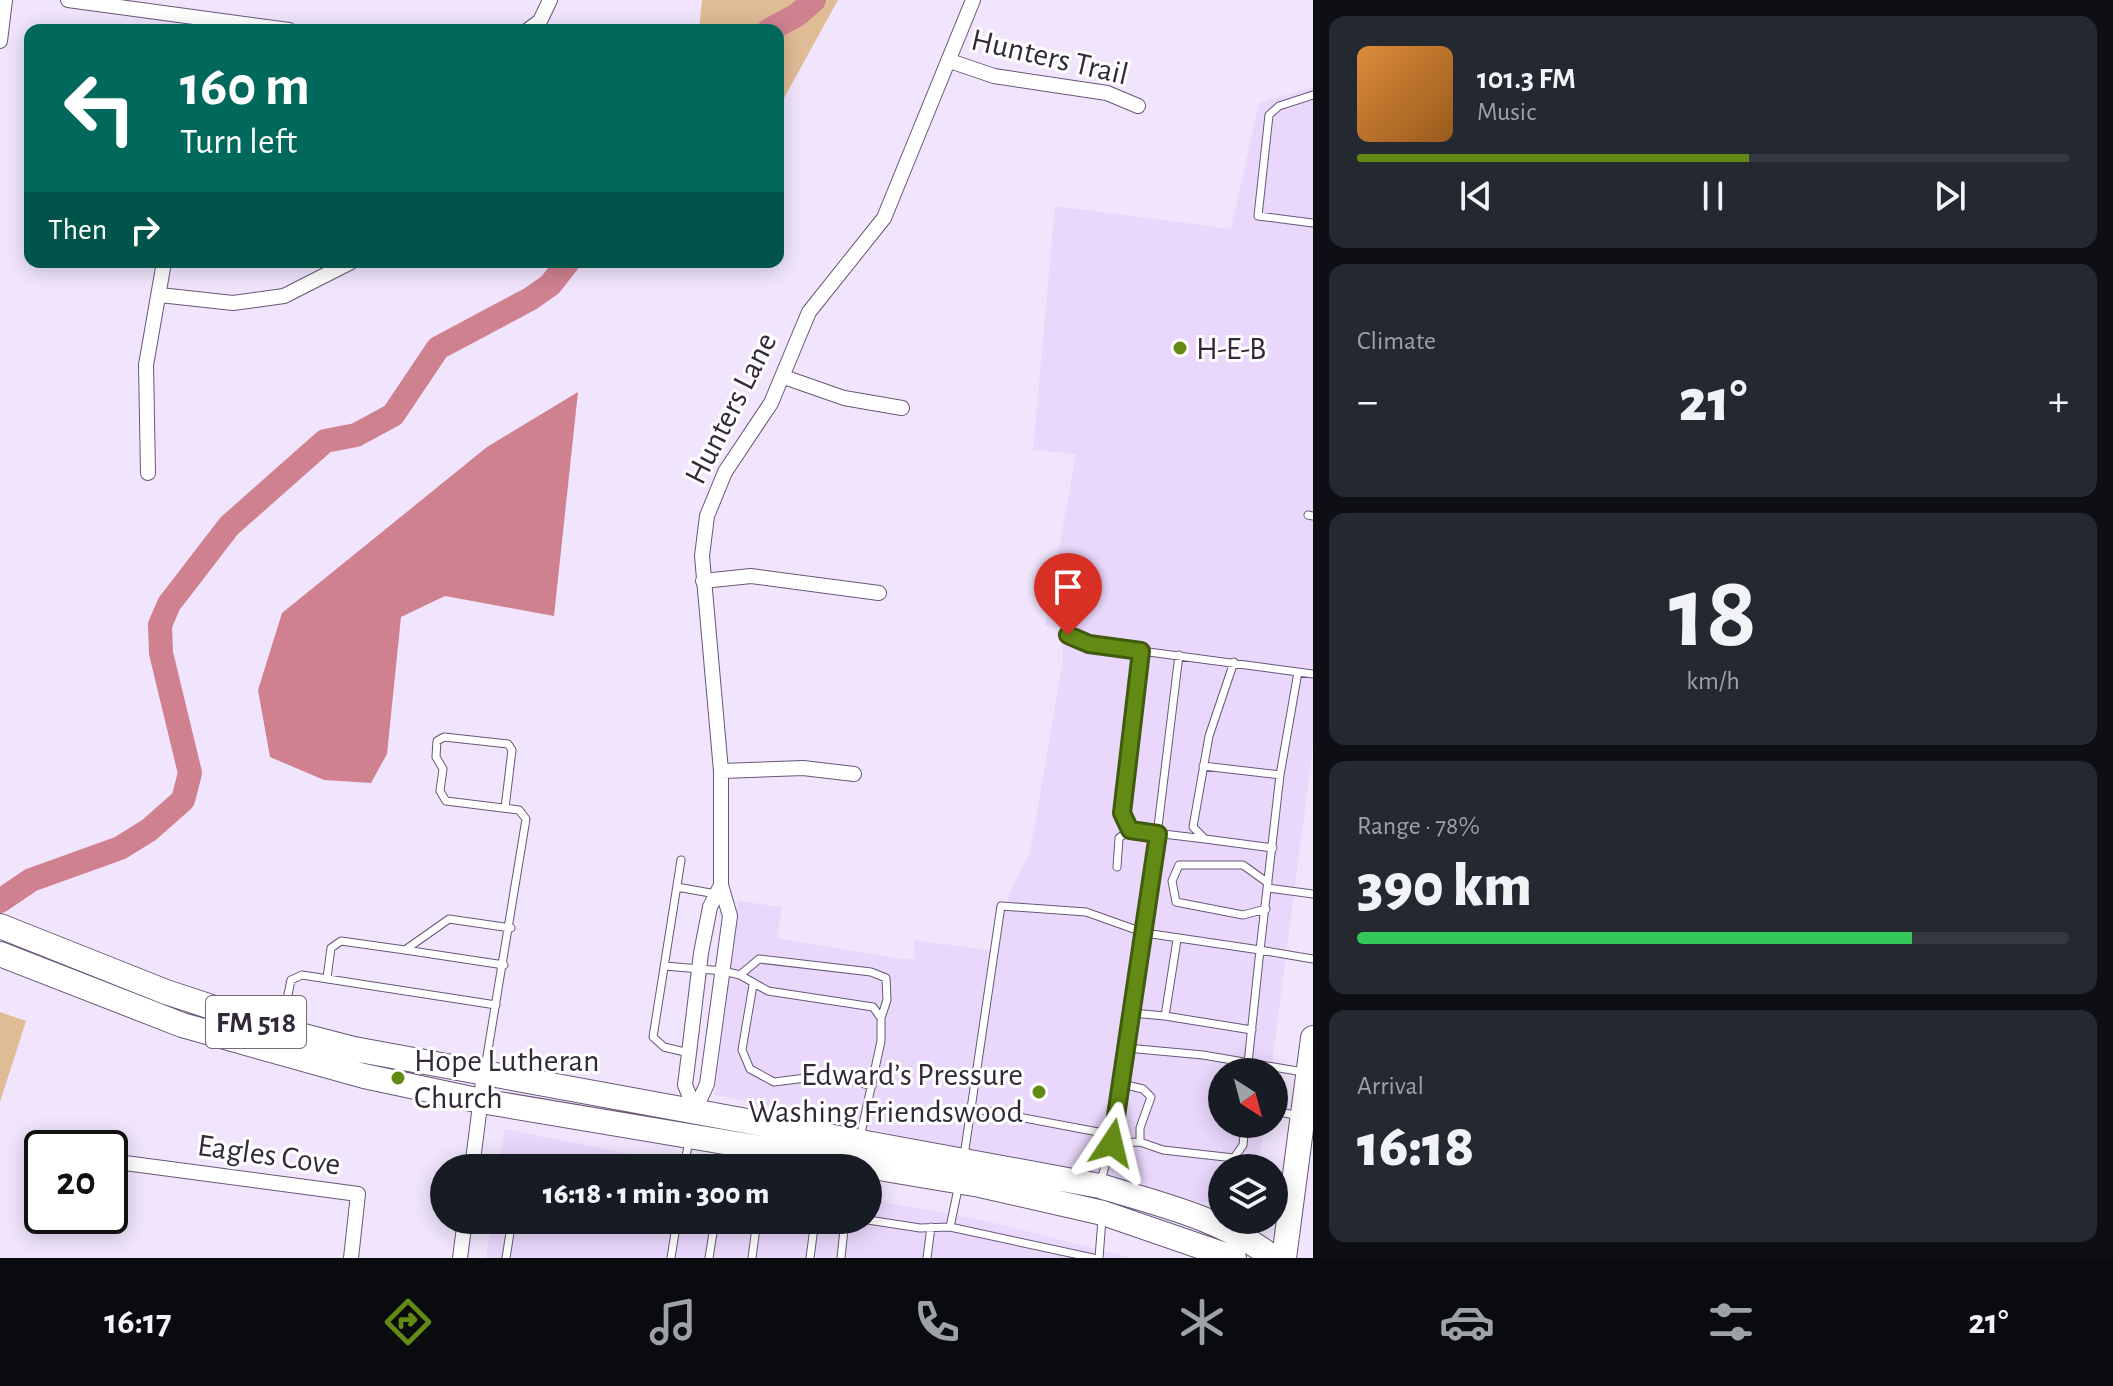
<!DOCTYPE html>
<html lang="en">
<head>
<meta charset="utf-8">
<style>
	:root { --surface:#171b24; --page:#242831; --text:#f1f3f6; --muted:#9ea1a6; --line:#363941; --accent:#628a15 }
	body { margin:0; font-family:"Alegreya Sans",sans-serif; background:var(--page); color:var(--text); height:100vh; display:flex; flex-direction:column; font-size:30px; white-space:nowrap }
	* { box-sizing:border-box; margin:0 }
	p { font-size:26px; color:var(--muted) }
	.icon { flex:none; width:44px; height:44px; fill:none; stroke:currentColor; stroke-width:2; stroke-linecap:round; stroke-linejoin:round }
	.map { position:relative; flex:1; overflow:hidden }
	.details { display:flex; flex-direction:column; gap:16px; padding:16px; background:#0d0f14; width:800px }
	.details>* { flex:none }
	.banner { position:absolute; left:24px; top:24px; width:760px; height:244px; border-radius:16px; box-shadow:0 4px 20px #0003; background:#00695c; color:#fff; overflow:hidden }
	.needle { width:52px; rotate:144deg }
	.buttons { position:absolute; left:1208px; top:1058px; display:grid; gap:16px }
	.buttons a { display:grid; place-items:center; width:80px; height:80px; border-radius:50%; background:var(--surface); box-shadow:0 4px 20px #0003; font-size:40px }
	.speed { position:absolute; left:24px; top:1130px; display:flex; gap:16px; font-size:40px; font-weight:700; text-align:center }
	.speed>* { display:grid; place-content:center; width:104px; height:104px; border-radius:50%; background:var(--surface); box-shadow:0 4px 20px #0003; line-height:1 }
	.speed .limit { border:4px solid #111; border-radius:12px; background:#fff; color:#111 }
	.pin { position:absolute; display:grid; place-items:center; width:68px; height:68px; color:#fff; margin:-82px -34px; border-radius:50% 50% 50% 0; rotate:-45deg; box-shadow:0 0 8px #0007 }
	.pin .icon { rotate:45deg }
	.me { position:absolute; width:88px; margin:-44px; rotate:10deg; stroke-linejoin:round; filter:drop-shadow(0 0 6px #0008) }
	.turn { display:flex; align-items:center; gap:28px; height:168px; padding:0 24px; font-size:36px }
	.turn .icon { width:104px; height:104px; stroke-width:2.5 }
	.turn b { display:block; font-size:56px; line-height:68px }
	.then { display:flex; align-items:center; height:76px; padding:0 24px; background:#0003; gap:16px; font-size:30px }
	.big { font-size:60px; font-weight:800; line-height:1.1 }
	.details .widget { flex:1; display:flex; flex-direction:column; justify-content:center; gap:12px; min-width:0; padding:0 28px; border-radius:16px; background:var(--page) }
	.details .dial { align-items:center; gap:0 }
	.dial b { font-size:104px; line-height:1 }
	.song { display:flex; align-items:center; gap:24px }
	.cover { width:96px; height:96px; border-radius:12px; background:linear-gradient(135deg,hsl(30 70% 55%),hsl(30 70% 35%)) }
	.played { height:8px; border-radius:4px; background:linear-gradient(90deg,var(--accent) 55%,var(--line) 55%) }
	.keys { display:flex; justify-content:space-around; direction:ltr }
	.heat { display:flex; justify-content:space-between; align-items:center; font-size:44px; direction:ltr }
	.charge { height:12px; border-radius:6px; background:linear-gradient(90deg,#34c759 78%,var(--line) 0) }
	.trip { position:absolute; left:430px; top:1154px; width:452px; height:80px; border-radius:40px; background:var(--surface); box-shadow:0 4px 20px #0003; font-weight:800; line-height:80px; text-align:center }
	.tab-bar { display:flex; height:128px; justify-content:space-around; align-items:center; background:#090b0e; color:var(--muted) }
	.tab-bar .icon { width:56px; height:56px }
	.tab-bar .active { color:var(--accent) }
	.tab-bar b { font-size:36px; color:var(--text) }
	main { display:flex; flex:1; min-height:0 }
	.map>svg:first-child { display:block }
	.built { fill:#ead8fc }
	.green { fill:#e0bc96 }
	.water { fill:#d08190 }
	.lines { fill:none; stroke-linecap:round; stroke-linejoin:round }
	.river { stroke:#d08190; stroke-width:24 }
	.service-casing { stroke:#685778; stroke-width:9 }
	.minor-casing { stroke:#685778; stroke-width:16 }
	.primary-casing { stroke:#685778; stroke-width:26 }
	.service { stroke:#fff; stroke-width:7 }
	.minor { stroke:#fff; stroke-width:14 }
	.primary { stroke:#fff; stroke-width:24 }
	.route-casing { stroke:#405a0e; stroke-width:20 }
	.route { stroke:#628a15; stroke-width:14 }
	.poi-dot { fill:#628a15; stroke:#fff; stroke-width:3 }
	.labels { text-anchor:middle; stroke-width:6; stroke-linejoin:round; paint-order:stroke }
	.shield { fill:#fff; stroke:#706a74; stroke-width:2 }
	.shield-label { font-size:30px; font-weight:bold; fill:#322a39 }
	.street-label { font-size:32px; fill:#322a39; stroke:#fff }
	.poi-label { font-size:32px; fill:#322a39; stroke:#fff; text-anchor:start }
</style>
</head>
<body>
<main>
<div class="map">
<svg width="1313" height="1258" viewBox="0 0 1313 1258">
	<rect width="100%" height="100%" fill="#f0e5fc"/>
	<path class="built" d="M1313,87V747L1271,1072H1222V1124H1265L1258,1168H1222V1200L1200,1202L715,1095L738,901L782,907L777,938L901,959H914V940L996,951L1009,894L1030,853L1063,659L1061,628L1045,626L1076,454L1033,450L1055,206L1231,229L1259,103Z
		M505,1129L702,1168H499Z
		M868,1199L986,1221L1132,1258H486L492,1220H868Z"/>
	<path class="green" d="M702,0H838L778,109V30H699Z
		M0,1012L26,1021L0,1102Z"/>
	<path class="water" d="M578,392L554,616L445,596L401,617L387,754L371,783L324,780L270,757L258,690L282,613L487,447Z"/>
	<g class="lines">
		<path class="river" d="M769,30L797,15L814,0
			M0,901L31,880L120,848L149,830L183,800L190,773L161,653L160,625L169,604L229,526L325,441L356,435L393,415L438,348L530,299L550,285L568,262"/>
		<defs>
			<path id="service" d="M1313,95L1279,106L1269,115L1258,216L1313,223
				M1308,515L1313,516
				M1068,635L1089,644L1313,674
				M1141,651L1122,813L1130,830L1205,839
				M1179,655L1145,933L1260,950L1280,775L1298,672
				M1234,662L1209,736L1193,827L1205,839L1273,848
				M1203,766L1280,775
				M681,860L653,1037L664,1047L689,1053
				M1117,867L1119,838L1130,830
				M677,887L716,894
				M1268,888L1313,894
				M1266,909L1243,915L1176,902L1172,881L1179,865H1243L1268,883
				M405,950L504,965
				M665,966L723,971L740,975L768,991L873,1007L881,1018V1041L860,1138
				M740,975L759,959L871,972L886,978L887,1000L881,1018
				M327,978L331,948L341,941L405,950L449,919L511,928
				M753,985L742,1050L750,1069L774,1082L830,1075L872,1086
				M1132,1013L1165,1016L1177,940
				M1165,1016L1252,1030
				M282,1024L291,980L302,975L496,1005
				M1127,1048L1203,1055L1303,1072
				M1248,1063L1260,950L1313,959
				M485,1068L526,819L519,810L446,801L440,791L443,769L436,757L437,741L444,737L508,744L512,750L505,808
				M1122,1084L1143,1089L1151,1097L1140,1128V1142L1163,1150L1234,1158L1243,1145L1245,1124
				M971,1108L1114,1135
				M1274,1111L1300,1116
				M1112,1143L1140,1142
				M964,1156L1001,906L1086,912L1145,933L1114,1135L1101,1180
				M527,1168H549
				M684,1168L689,1140
				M868,1220L920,1228L950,1227L959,1184
				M950,1227L1093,1258
				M506,1258L512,1220
				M671,1258L677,1220
				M709,1258L715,1220
				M752,1258L757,1220
				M810,1258L815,1220
				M841,1258L845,1220
				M927,1258L931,1227
				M1099,1258L1102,1219"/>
			<path id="minor" d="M68,0L289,30
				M528,30L540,21L550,0
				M0,41L5,0
				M950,61L994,76L1107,93L1138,106
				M160,295L233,303L284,296L351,262
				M784,377L844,398L902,408
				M148,473L146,365L164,262
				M703,581L751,576L879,593
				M721,771L803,768L854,774
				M695,1110L707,1084L730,916L721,885V771L702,556L707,516L725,472L771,403L809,312L884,218L973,0
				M695,1110L685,1085L689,1053L701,953L710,907L721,885
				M39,1151L42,1152
				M110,1161L358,1194L351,1258
				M472,1168L484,1074
				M460,1258L465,1220"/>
			<path id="primary" d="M0,926L166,992L281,1030L354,1049L1100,1186C1158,1204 1225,1219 1273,1258
				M0,954L182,1025L364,1076L481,1101L980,1185L1103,1213L1234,1258
				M1284,1258L1313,1038"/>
		</defs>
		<use href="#service" class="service-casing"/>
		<use href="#minor" class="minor-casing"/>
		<use href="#primary" class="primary-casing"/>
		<use href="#service" class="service"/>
		<use href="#minor" class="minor"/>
		<use href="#primary" class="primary"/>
	</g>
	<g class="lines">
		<defs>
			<path id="route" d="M1068,635L1089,644L1141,651L1122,813L1130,830L1158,834L1112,1143"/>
		</defs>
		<use href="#route" class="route-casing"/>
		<use href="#route" class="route"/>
	</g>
	<g class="poi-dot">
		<circle cx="1180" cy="348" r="8"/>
		<circle cx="398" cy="1078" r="8"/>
		<circle cx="1039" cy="1092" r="8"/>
	</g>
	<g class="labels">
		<rect class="shield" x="206" y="996" width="100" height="52" rx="6"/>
		<g class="shield-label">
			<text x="256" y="1032">FM 518</text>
		</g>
		<g class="street-label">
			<text transform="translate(1050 56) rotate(13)" y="11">Hunters Trail</text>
			<text transform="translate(730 408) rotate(-63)" y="11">Hunters Lane</text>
			<text transform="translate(269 1154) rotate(8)" y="11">Eagles Cove</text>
		</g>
		<g class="poi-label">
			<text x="1196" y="359">H-E-B</text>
			<text x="414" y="1071">Hope Lutheran<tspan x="414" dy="37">Church</tspan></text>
			<text x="1023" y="1085" text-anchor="end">Edward’s Pressure<tspan x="1023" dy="37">Washing Friendswood</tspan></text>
		</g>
	</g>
</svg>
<div class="buttons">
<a><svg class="needle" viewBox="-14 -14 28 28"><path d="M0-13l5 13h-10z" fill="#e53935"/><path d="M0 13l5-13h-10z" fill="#9ea1a6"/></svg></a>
<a><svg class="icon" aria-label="layers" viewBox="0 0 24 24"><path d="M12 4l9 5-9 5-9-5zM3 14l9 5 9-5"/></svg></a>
</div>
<div class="speed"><div class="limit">20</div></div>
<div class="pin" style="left:1068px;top:635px;background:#d93025"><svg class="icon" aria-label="arrive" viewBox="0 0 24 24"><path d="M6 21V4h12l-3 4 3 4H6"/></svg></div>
<svg class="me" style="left:1112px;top:1143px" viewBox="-20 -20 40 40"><path d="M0-17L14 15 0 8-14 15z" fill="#628a15" stroke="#fff" stroke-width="4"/></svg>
<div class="trip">16:18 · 1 min · 300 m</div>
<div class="banner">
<div class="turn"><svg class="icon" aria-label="left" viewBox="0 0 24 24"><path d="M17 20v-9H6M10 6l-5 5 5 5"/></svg><div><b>160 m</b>Turn left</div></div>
<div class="then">Then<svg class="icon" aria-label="right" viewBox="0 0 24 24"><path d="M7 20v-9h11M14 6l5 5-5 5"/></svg></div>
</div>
</div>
<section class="details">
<div class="widget">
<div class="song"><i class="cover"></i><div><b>101.3 FM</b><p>Music</p></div></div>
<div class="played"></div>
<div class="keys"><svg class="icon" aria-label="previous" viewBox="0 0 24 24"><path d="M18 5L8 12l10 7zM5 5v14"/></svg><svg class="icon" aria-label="pause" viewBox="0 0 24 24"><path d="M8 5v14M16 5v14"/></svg><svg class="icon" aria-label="next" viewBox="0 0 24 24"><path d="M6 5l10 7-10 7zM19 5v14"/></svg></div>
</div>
<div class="widget"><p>Climate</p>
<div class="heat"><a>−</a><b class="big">21°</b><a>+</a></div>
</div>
<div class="widget dial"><b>18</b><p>km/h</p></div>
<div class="widget"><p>Range · 78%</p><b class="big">390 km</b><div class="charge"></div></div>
<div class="widget"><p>Arrival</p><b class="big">16:18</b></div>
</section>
</main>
<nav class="tab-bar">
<b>16:17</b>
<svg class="icon active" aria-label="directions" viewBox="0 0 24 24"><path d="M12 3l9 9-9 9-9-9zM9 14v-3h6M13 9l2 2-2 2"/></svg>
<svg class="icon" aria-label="music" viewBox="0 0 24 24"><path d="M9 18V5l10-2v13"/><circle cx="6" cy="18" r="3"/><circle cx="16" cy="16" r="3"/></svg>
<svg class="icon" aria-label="phone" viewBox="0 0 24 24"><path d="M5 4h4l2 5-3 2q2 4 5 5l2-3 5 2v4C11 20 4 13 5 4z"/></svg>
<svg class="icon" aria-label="climate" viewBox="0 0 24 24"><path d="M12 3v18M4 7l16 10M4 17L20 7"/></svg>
<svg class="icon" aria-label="car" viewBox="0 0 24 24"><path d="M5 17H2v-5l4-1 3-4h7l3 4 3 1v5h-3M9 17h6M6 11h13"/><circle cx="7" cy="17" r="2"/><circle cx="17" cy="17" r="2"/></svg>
<svg class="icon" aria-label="filters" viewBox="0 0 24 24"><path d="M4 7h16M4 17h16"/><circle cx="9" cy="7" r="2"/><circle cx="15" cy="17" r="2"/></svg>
<b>21°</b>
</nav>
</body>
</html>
